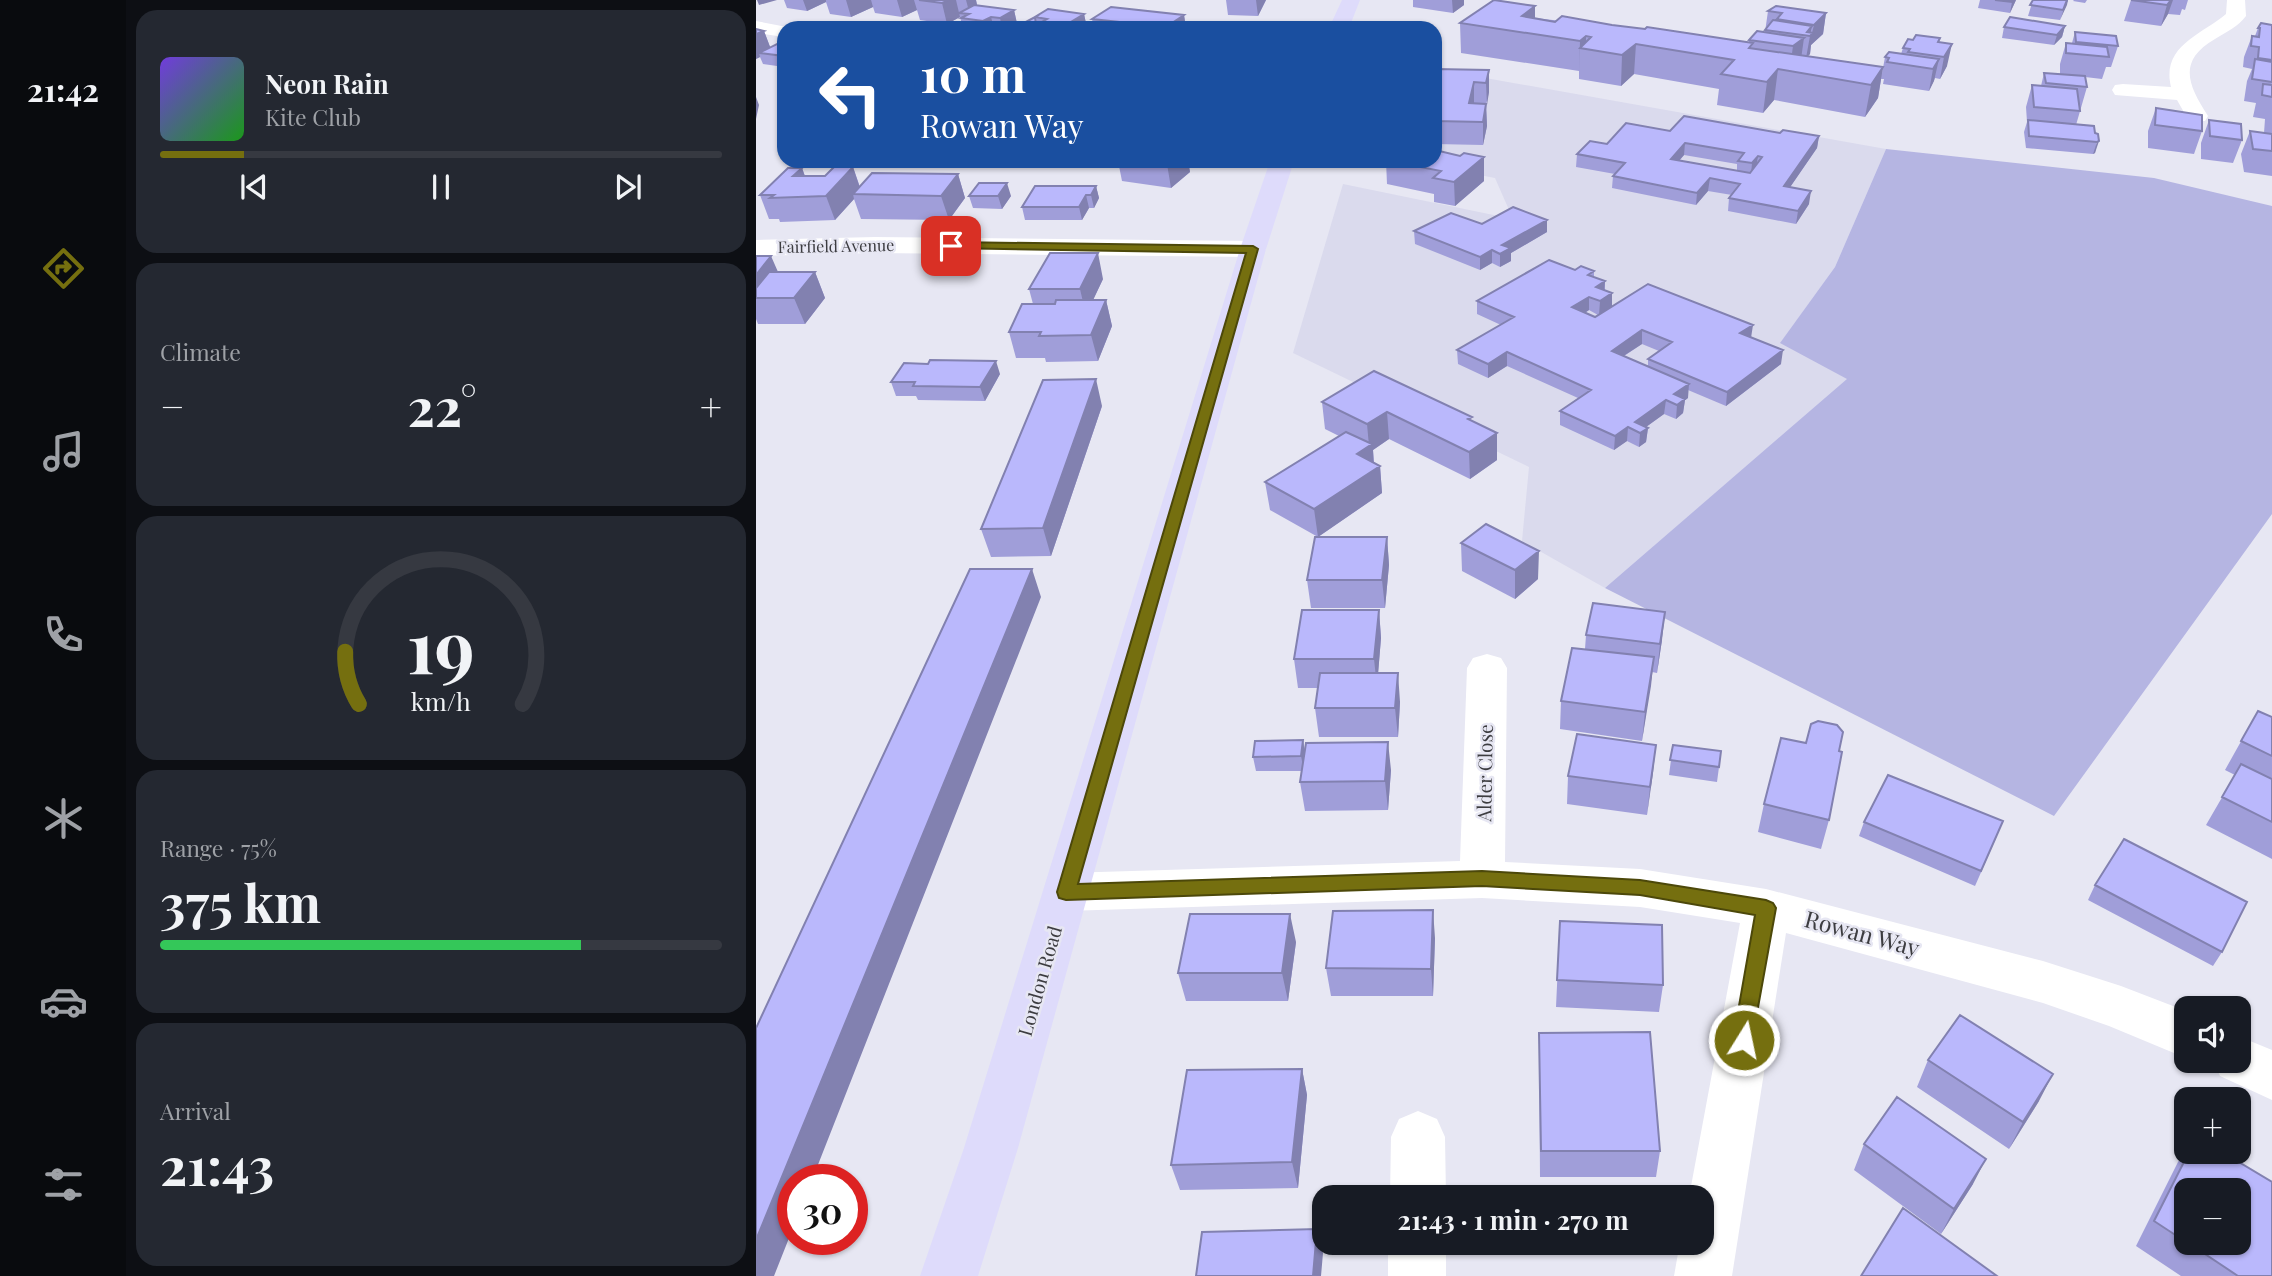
<!DOCTYPE html>
<html lang="en">
<head>
<meta charset="utf-8">
<style>
	:root { --surface:#171b24; --page:#242831; --text:#f1f3f6; --muted:#9ea1a6; --line:#363941; --accent:#756f0f }
	body { margin:0; font-family:"Playfair Display",serif; background:var(--page); color:var(--text); height:100vh; display:flex; flex-direction:column; font-size:26px; white-space:nowrap }
	* { box-sizing:border-box; margin:0 }
	p { font-size:23px; color:var(--muted) }
	.icon { flex:none; width:38px; height:38px; fill:none; stroke:currentColor; stroke-width:2; stroke-linecap:round; stroke-linejoin:round }
	.map { position:relative; flex:1; overflow:hidden }
	.side { display:flex; flex-direction:column; gap:10px; padding:10px; background:#0d0f14; width:630px }
	.side>* { flex:none }
	.top-card { position:absolute; left:21px; top:21px; width:665px; height:147px; border-radius:21px; box-shadow:0 2px 5px #0004; background:#1a4fa0; color:#fff; overflow:hidden }
	.controls { position:absolute; left:1418px; top:996px; display:grid; gap:14px }
	.controls a { display:grid; place-items:center; width:77px; height:77px; border-radius:14px; background:var(--surface); box-shadow:0 2px 5px #0004; font-size:35px }
	.speed { position:absolute; left:21px; top:1164px; display:flex; gap:14px; font-size:35px; font-weight:700; text-align:center }
	.speed>* { display:grid; place-content:center; width:91px; height:91px; border-radius:50%; background:var(--surface); box-shadow:0 2px 5px #0004; line-height:1 }
	.speed .limit { border:10px solid #d22; background:#fff; color:#111 }
	.pin { position:absolute; display:grid; place-items:center; width:60px; height:60px; color:#fff; margin:-30px; border-radius:14px; box-shadow:0 4px 10px #0006 }
	.me { position:absolute; width:77px; margin:-38px; rotate:10deg; stroke-linejoin:round; filter:drop-shadow(0 0 5px #0008) }
	.turn { display:flex; align-items:center; gap:24px; height:147px; padding:0 28px; font-size:32px }
	.turn .icon { width:91px; height:91px; stroke-width:2.5 }
	.turn b { display:block; font-size:49px; line-height:60px }
	.big { font-size:52px; font-weight:700; line-height:1.1 }
	.side .card { flex:1; display:flex; flex-direction:column; justify-content:center; gap:10px; min-width:0; padding:0 24px; border-radius:21px; background:var(--page) }
	.side .dial { align-items:center; gap:0 }
	.dial svg { height:182px; overflow:visible; fill:none; stroke:var(--line); stroke-width:7; stroke-linecap:round; text-anchor:middle }
	.dial text { fill:var(--text); stroke:none }
	.song { display:flex; align-items:center; gap:21px }
	.cover { width:84px; height:84px; border-radius:10px; background:linear-gradient(135deg,hsl(260 70% 55%),hsl(120 70% 35%)) }
	.played { height:7px; border-radius:4px; background:linear-gradient(90deg,var(--accent) 15%,var(--line) 15%) }
	.keys { display:flex; justify-content:space-around; direction:ltr }
	.heat { display:flex; justify-content:space-between; align-items:center; font-size:38px; direction:ltr }
	.charge { height:10px; border-radius:5px; background:linear-gradient(90deg,#34c759 75%,var(--line) 0) }
	.trip { position:absolute; left:556px; top:1185px; width:402px; height:70px; border-radius:21px; background:var(--surface); box-shadow:0 2px 5px #0004; font-weight:700; line-height:70px; text-align:center }
	main { display:flex; flex:1; min-height:0 }
	.tab-bar { display:flex; flex-direction:column; width:126px; justify-content:space-around; align-items:center; background:#090b0e; color:var(--muted) }
	.tab-bar .icon { width:49px; height:49px }
	.tab-bar .active { color:var(--accent) }
	.tab-bar b { font-size:32px; color:var(--text) }
	.map>svg:first-child { display:block }
	.built { fill:#dadaed }
	.green { fill:#b5b5e2 }
	.lines { fill:none; stroke-linecap:round; stroke-linejoin:round }
	.street { fill:#fff; fill-rule:evenodd }
	.secondary { fill:#dedbfb; fill-rule:evenodd }
	.wall { fill:#a09ed9; fill-rule:evenodd }
	.shaded-wall { fill:#8281b0 }
	.building { fill:#bab8fc; stroke:#8281b0; stroke-width:2; fill-rule:evenodd }
	.route { fill:#756f0f; stroke:#4c480a; stroke-width:2 }
	.labels { text-anchor:middle; stroke-width:5; stroke-linejoin:round; paint-order:stroke }
	.far-street-label { font-size:16px; fill:#3c3c40; stroke:#e7e7f3 }
	.street-label { font-size:19px; fill:#3c3c40; stroke:#e7e7f3 }
	.near-street-label { font-size:23px; fill:#3c3c40; stroke:#e7e7f3 }
</style>
</head>
<body>
<main>
<nav class="tab-bar">
<b>21:42</b>
<svg class="icon active" aria-label="directions" viewBox="0 0 24 24"><path d="M12 3l9 9-9 9-9-9zM9 14v-3h6M13 9l2 2-2 2"/></svg>
<svg class="icon" aria-label="music" viewBox="0 0 24 24"><path d="M9 18V5l10-2v13"/><circle cx="6" cy="18" r="3"/><circle cx="16" cy="16" r="3"/></svg>
<svg class="icon" aria-label="phone" viewBox="0 0 24 24"><path d="M5 4h4l2 5-3 2q2 4 5 5l2-3 5 2v4C11 20 4 13 5 4z"/></svg>
<svg class="icon" aria-label="climate" viewBox="0 0 24 24"><path d="M12 3v18M4 7l16 10M4 17L20 7"/></svg>
<svg class="icon" aria-label="car" viewBox="0 0 24 24"><path d="M5 17H2v-5l4-1 3-4h7l3 4 3 1v5h-3M9 17h6M6 11h13"/><circle cx="7" cy="17" r="2"/><circle cx="17" cy="17" r="2"/></svg>
<svg class="icon" aria-label="filters" viewBox="0 0 24 24"><path d="M4 7h16M4 17h16"/><circle cx="9" cy="7" r="2"/><circle cx="15" cy="17" r="2"/></svg>
</nav>
<section class="side">
<div class="card">
<div class="song"><i class="cover"></i><div><b>Neon Rain</b><p>Kite Club</p></div></div>
<div class="played"></div>
<div class="keys"><svg class="icon" aria-label="previous" viewBox="0 0 24 24"><path d="M18 5L8 12l10 7zM5 5v14"/></svg><svg class="icon" aria-label="pause" viewBox="0 0 24 24"><path d="M8 5v14M16 5v14"/></svg><svg class="icon" aria-label="next" viewBox="0 0 24 24"><path d="M6 5l10 7-10 7zM19 5v14"/></svg></div>
</div>
<div class="card"><p>Climate</p>
<div class="heat"><a>−</a><b class="big">22°</b><a>+</a></div>
</div>
<div class="card dial"><svg viewBox="0 0 100 80">
<path d="M14 69A42 42 0 1 1 86 69"/>
<path d="M14 69A42 42 0 0 1 8 46" stroke="#756f0f"/>
<text x="50" y="56" font-size="32" font-weight="700">19</text>
<text x="50" y="72" font-size="11">km/h</text>
</svg></div>
<div class="card"><p>Range · 75%</p><b class="big">375 km</b><div class="charge"></div></div>
<div class="card"><p>Arrival</p><b class="big">21:43</b></div>
</section>
<div class="map">
<svg width="1516" height="1276" viewBox="0 0 1516 1276">
	<rect width="100%" height="100%" fill="#e7e7f3"/>
	<path class="built" d="M679,69L1130,149L1079,267L1025,342L1092,379L849,588L766,541L773,467L537,353L587,184L757,219L739,178L651,161H679Z"/>
	<path class="green" d="M1130,149L1398,178L1516,206V514L1298,816L849,588L1091,379L1024,343L1079,267Z"/>
	<g class="lines">
		<path class="street" d="M1471,0H1489L1490,16C1482,27 1470,32 1459,39C1421,61 1432,85 1452,116L1449,121H1433L1421,100L1359,95L1356,90L1359,85L1367,84L1415,87C1405,46 1445,35 1470,14Z
			M0,21L36,28H28V37L0,33Z
			M119,237L497,241L506,243L510,249L506,255L497,257L119,253L0,256V240Z
			M731,654L745,658L751,668L749,862L884,869L1010,889L1287,961L1365,986L1430,1011V1058L1353,1026L1287,1003L1030,933L976,1276H918L924,1242H947V1197H933L984,923L884,907L726,898L310,911L294,905L287,892L294,879L310,873L704,861L711,668L717,658Z
			M1482,1036L1516,1050V1100L1464,1076L1457,1060H1482Z
			M662,1111L681,1119L689,1137L690,1197H634L635,1137L643,1119Z
			M632,1242H690V1276H632Z"/>
		<path class="secondary" d="M586,0H604L593,28H573Z
			M514,161H538L510,249L262,1148L222,1276H164L208,1148L484,249Z"/>
	</g>
	<path class="wall" d="M28,0H220L221,6L258,10L262,28H207L204,17L191,24L164,20L161,10L146,17L119,13L117,7L95,17L74,14L70,2L51,11L31,8Z
		M470,0H510L502,16L472,15Z
		M657,0H708V5L697,13L657,7Z
		M1224,0H1260L1254,13L1222,8Z
		M1277,0H1312L1304,20L1272,16Z
		M1318,0H1331L1329,3L1317,1Z
		M1375,0H1432L1429,10L1426,9L1424,15L1412,14L1405,26L1368,21Z
		M779,6V18L993,42V40L1009,32L1012,11L1070,13L1067,34L1055,45L1054,54L1052,56L1127,67L1122,98L1109,117L1018,100L1007,113L961,105L963,89L878,74L865,86L823,79V71L705,53L704,23Z
		M292,9L328,14L331,28H265L264,25Z
		M428,15L430,28H459H338L336,19Z
		M1516,25V176L1488,172L1485,154L1494,131L1508,133L1509,119L1497,117L1500,103L1488,101L1491,81L1496,69L1487,67L1488,57L1496,36H1499L1502,28Z
		M1309,26L1306,37L1298,45L1246,38L1248,27Z
		M8,31L14,47L28,43V67L7,64L4,57L0,59Z
		M1319,32L1362,46L1355,67H1350L1346,79L1329,77L1331,87L1320,125L1342,134L1339,153L1337,154L1270,148L1268,132L1271,122L1270,107L1276,85L1285,86L1288,73L1304,74V64L1310,43H1316Z
		M1157,40L1183,42L1191,66L1184,79L1179,78L1173,91L1127,84L1128,79H1125L1129,57L1145,54L1147,48Z
		M679,69L733,70V92L730,105L731,126L727,145L679,144Z
		M1400,108L1446,131L1438,154L1392,148V131Z
		M1453,120L1486,140L1477,163L1445,159V143Z
		M914,131L1024,133L1063,136L1061,148L1034,187L1053,204L1040,224L972,211L973,198L976,195L952,191L940,205L856,188L857,176L859,174L820,167L821,154L851,144ZM928,155L981,164V171L923,161Z
		M362,161H432L434,172L415,188L366,181Z
		M630,161H679L728,181L699,206L678,202V194L631,184Z
		M97,167L104,187L202,174L209,198L193,220L105,219L98,199L79,220L24,222L23,219H13L4,195L46,168L49,176H69Z
		M340,186L343,198L338,208H333L326,220H269L266,207Z
		M213,196H255L246,209L217,208Z
		M726,224L791,232L755,253V261L744,267L736,263L724,270L659,244L658,231Z
		M0,256L22,272H59L69,298L49,324H2L0,319Z
		M819,270L838,271V277L849,281V290L856,306L995,338L1025,364L970,406L932,390V398L929,400L927,413L920,419L908,414L890,427L892,428L890,442L883,447L871,441L858,450L804,425V411L822,398L751,366L732,378L702,364L701,350L745,325L721,314V301ZM833,310L842,315L839,317L829,313ZM886,344L903,351L892,359V366L868,356Z
		M347,279L337,300H350L356,326L342,361L290,362L289,358H260L253,332L277,304L273,289Z
		M244,374L229,401L162,400L160,396H140L135,382Z
		M566,402L716,421L741,433V460L714,479L633,439L617,450L618,462L624,466L626,493L562,537H631L633,565L629,608H555L551,580L562,537L514,510L509,482L583,436L569,429Z
		M346,406L295,556L235,557L225,529Z
		M705,543L782,579L759,599L706,571Z
		M623,610L625,638L622,673L644,702L642,737H563L559,708L562,688H542L538,659Z
		M830,635L906,640L901,673L896,672L886,741L804,729L805,701L829,649Z
		M1502,711L1516,717V859L1450,825L1479,775L1469,770Z
		M547,740L549,751L635,770L632,810L549,811L544,782L546,771H500L497,757Z
		M900,745L891,815L811,804L812,776Z
		M917,745L963,767L961,782L913,775Z
		M1008,804L1073,820L1065,849L1002,832Z
		M1108,822L1241,836L1219,886L1103,836Z
		M1339,885L1466,952L1457,966L1332,900Z
		M804,921L907,985L903,1012L800,1007Z
		M679,938L677,996H575L570,968Z
		M540,942L532,1001H430L422,973Z
		M783,1033L904,1151L900,1177H784Z
		M1172,1060L1283,1101L1253,1149L1161,1087Z
		M546,1069L551,1095L542,1188L424,1190L415,1165Z
		M1108,1144L1217,1184L1185,1234L1098,1170Z
		M1430,1150V1152H1466L1516,1276H1425L1380,1246L1422,1162ZM1430,1190L1482,1242H1430Z"/>
	<path class="shaded-wall" d="M1,0H21L3,5Z
		M47,0H70V2L51,11Z
		M90,0H115L117,7L95,17Z
		M141,0H158L161,10L146,17Z
		M193,0H200L204,17L191,24L186,3Z
		M210,0H220L223,14L215,19Z
		M500,0H510L502,16Z
		M696,0H708V5L697,13Z
		M1257,0H1260L1254,13L1256,2Z
		M1311,0H1312L1311,5L1304,20Z
		M1415,0H1417L1412,14L1405,26L1411,5Z
		M779,6V35L766,16Z
		M258,10L262,28H246L244,18Z
		M1070,13L1067,34L1055,45L1054,54L1050,58L1054,36L1051,32L1056,26L1054,35L1056,33L1058,25Z
		M328,14L331,28H309L308,26Z
		M428,15L430,28H410V27Z
		M235,17L238,28H229L227,21Z
		M1309,26L1306,37L1298,45L1301,35Z
		M8,31L16,52L3,53L4,57L0,59V34Z
		M830,36V49L824,48L823,72L824,41Z
		M1048,38L1045,59L1034,68L1037,46Z
		M880,44L878,74L865,86L866,55Z
		M1196,44L1191,66L1184,79L1188,57Z
		M1183,59L1178,81L1173,91L1177,69Z
		M1127,67L1122,98L1109,117L1115,85Z
		M1022,69L1018,100L1007,113L1011,82Z
		M733,70V92L731,105L730,83Z
		M718,82V104L713,103Z
		M0,97L3,105L0,119Z
		M730,104L731,126L727,145V122Z
		M1063,136L1061,148L1026,199L1028,186Z
		M1343,141L1339,153L1337,154L1341,142Z
		M929,143L928,155L914,171L915,159Z
		M1002,156L1000,168L995,175L996,163Z
		M728,157V181L699,206L698,182Z
		M415,161H432L434,172L415,188L411,164Z
		M97,167L105,191L97,194L98,199L79,220L70,196Z
		M46,168L54,191L37,176Z
		M202,174L209,198L193,220L185,196Z
		M954,178L952,191L940,205L941,193Z
		M251,183L255,196L246,209L242,196Z
		M340,186L343,198L338,208L335,195Z
		M1055,191L1053,204L1040,224L1042,211Z
		M330,195L333,208L326,220L323,207Z
		M791,220V232L755,253V261L744,267V254L746,245Z
		M736,250V263L724,270V257Z
		M342,253L347,279L330,315L324,289Z
		M15,256L26,281L0,292V275Z
		M59,272L69,298L49,324L38,298Z
		M849,281L848,294L840,287Z
		M856,293V307L843,315L844,301Z
		M833,297V310L816,321V307Z
		M350,300L356,326L342,361L335,335Z
		M997,325L995,338L984,333Z
		M886,330V344L855,364L856,351Z
		M1027,350L1025,364L970,406L971,392Z
		M751,352V366L732,378V364Z
		M240,361L244,374L229,401L224,387Z
		M340,379L346,406L295,556L287,528Z
		M933,384L932,398L929,400L927,413L920,419L921,405L918,394Z
		M910,400L908,414L883,432L879,422Z
		M631,412L633,439L617,450L618,469L624,466L626,493L562,537L558,509L601,454L613,446L611,424Z
		M872,427L871,441L858,450L859,436Z
		M892,428L890,442L883,447L884,433Z
		M741,433V460L714,479L713,452Z
		M631,537L633,565L629,608L626,580Z
		M783,551L782,579L759,599V570Z
		M276,569L285,597L56,1180H37V1228L18,1276H0V1240Z
		M623,610L625,638L621,687L618,659Z
		M909,612L906,640L901,673L904,644Z
		M898,657L895,686L886,741L889,712Z
		M642,673L644,702L642,737L639,708Z
		M547,740L549,755L548,771L545,756Z
		M632,742L635,770L632,810L629,781Z
		M900,745L897,773L891,815L894,787Z
		M677,910L679,938L677,996L675,969Z
		M534,914L540,942L532,1001L526,973Z
		M546,1069L551,1095L542,1188L536,1162Z
		M1297,1074L1283,1101L1253,1149L1267,1122Z
		M1230,1159L1217,1184L1185,1234L1198,1209Z
		M561,1229L567,1253L565,1276H557Z"/>
	<path class="building" d="M163,0H193L186,3Z
		M738,0L779,6L766,16L799,22L806,16L856,25L889,29L891,27L997,43L993,48L1127,67L1115,85L1022,69L1011,82L965,74L978,60L880,44L866,55L824,48L835,37L830,36L824,41L704,23Z
		M1239,0H1257L1256,2Z
		M1277,0H1311L1307,10L1274,5Z
		M1375,0H1415L1411,5Z
		M218,5L258,10L244,18L235,17L227,21L205,18L213,14L203,13Z
		M1020,6L1070,13L1058,25L1021,19L1026,13L1012,11Z
		M355,7L428,15L410,27L336,19Z
		M292,9L328,14L308,26L284,23L291,19L279,17Z
		M283,15L279,17L280,25L278,26L264,25Z
		M1254,17L1309,26L1301,35L1248,27Z
		M1017,20L1056,26L1051,32L1057,33L1054,36L1009,30Z
		M1505,23L1516,25V60L1502,58L1503,47L1495,46L1496,36L1503,37L1504,28H1502Z
		M434,25L459,28H429Z
		M0,29L8,31L0,34Z
		M1001,31L1048,38L1037,46L993,40Z
		M1319,32L1360,36L1362,46L1320,42Z
		M1160,35L1184,38L1182,42L1196,44L1188,57L1152,52L1154,49L1147,48L1152,39L1157,40Z
		M25,42L28,43V56L3,53Z
		M1310,43L1351,47L1353,57L1310,53Z
		M1133,52L1183,59L1177,69L1131,62L1133,58L1129,57Z
		M1499,59L1516,62V82L1496,79Z
		M679,69L733,70L730,83L718,82L713,103L730,104L727,122L679,121Z
		M1288,73L1329,76L1331,87L1290,83Z
		M1507,84L1516,85V97L1506,95Z
		M1276,85L1321,89L1324,111L1278,107Z
		M1400,108L1446,115V131L1399,125Z
		M928,116L1024,133L1027,130L1063,136L1028,186L1055,191L1042,211L973,198L984,184L954,178L941,193L857,176L869,163L821,154L834,141L851,144L870,123L914,131ZM929,143L988,153L982,161L996,163L1002,156L1006,157L994,173L915,159Z
		M1272,120L1338,126L1339,133L1342,134L1343,141L1341,142L1273,136Z
		M1453,120L1485,124L1486,140L1454,136Z
		M1494,131L1516,134V151L1497,149Z
		M679,150L704,156L708,153L728,157L698,182L677,178L685,171L634,161H679Z
		M387,161H415L411,164Z
		M78,167H97L70,196L14,198L18,195H4L32,168H46L37,176H69Z
		M116,173L202,174L185,196L97,194Z
		M223,183H251L242,196H213Z
		M279,186H340L335,195H330L323,207H266Z
		M757,207L791,220L746,245L755,248L744,254L736,250L724,257L658,231L695,213L726,224Z
		M294,253H342L324,289H273Z
		M0,256H15L0,275Z
		M793,260L819,270L825,266L838,271L832,275L849,281L840,287L856,293L844,301L833,297L816,307L839,317L892,284L997,325L984,333L1027,350L971,392L892,359L916,342L886,330L856,351L933,384L918,394L929,399L921,405L910,400L879,422L892,428L884,433L872,427L859,436L804,411L835,390L751,352L732,364L701,350L758,317L721,301Z
		M13,272H59L38,298H0V288Z
		M300,300H350L335,335L283,336L285,332H253L266,304H299Z
		M174,360L240,361L224,387L157,386L159,382H135L148,363L172,364Z
		M618,371L716,417L712,419L741,433L713,452L631,412L611,424L566,402Z
		M340,379L287,528L225,529L287,380Z
		M590,432L616,444L601,454L624,466L558,509L509,482Z
		M730,524L783,551L759,570L705,543Z
		M559,537H631L626,580H551Z
		M214,569H276L0,1240V1028Z
		M837,603L909,612L904,644L830,635Z
		M546,610H623L618,659H538Z
		M816,648L898,657L889,712L805,701Z
		M564,673H642L639,708H559Z
		M1502,711L1516,717V756L1485,741Z
		M1062,721L1081,725L1087,732L1083,751L1086,752L1073,820L1008,804L1025,738L1050,743L1055,724Z
		M821,734L900,745L894,787L812,776Z
		M547,740L545,756L497,757L499,741Z
		M632,742L629,781L544,782L550,743Z
		M917,745L965,751L963,767L914,760Z
		M1485,764L1516,779V822L1466,797Z
		M1132,775L1247,821L1225,871L1108,822Z
		M1368,839L1491,902L1466,952L1339,885Z
		M677,910L675,969L570,968L577,911Z
		M434,914H534L526,973H422Z
		M804,921L906,925L907,985L801,980Z
		M1204,1015L1297,1074L1267,1122L1172,1060Z
		M894,1032L904,1151H785L783,1033Z
		M546,1069L536,1162L415,1165L431,1070Z
		M1141,1097L1230,1159L1198,1209L1108,1144Z
		M1433,1152H1466L1516,1182V1276H1482L1431,1242H1482V1190H1430V1242L1398,1221Z
		M1147,1208L1241,1276H1105Z
		M561,1229L557,1276H440L446,1232Z"/>
	<path class="route" d="M195,242L497,246L502,249L322,884L726,871L884,880L1010,900L1017,903L1020,908L995,1046L988,1049L980,1046L977,1040L999,915L884,895L726,886L310,900L303,898L301,892L490,253L191,248V243Z"/>
	<g class="labels">
		<g class="far-street-label">
			<text transform="translate(80 246) rotate(-1)" y="6">Fairfield Avenue</text>
		</g>
		<g class="street-label">
			<text transform="translate(729 773) rotate(-89)" y="7">Alder Close</text>
			<text transform="translate(284 981) rotate(-74)" y="7">London Road</text>
		</g>
		<g class="near-street-label">
			<text transform="translate(1106 934) rotate(15)" y="8">Rowan Way</text>
		</g>
	</g>
</svg>
<div class="controls">
<a><svg class="icon" aria-label="sound" viewBox="0 0 24 24"><path d="M4 9h4l5-4v14l-5-4H4zM17 9q2 3 0 6"/></svg></a>
<a>+</a>
<a>−</a>
</div>
<div class="speed"><div class="limit">30</div></div>
<div class="pin" style="left:195px;top:246px;background:#d93025"><svg class="icon" aria-label="arrive" viewBox="0 0 24 24"><path d="M6 21V4h12l-3 4 3 4H6"/></svg></div>
<svg class="me" style="left:988px;top:1040px" viewBox="-20 -20 40 40"><circle r="17" fill="#756f0f" stroke="#fff" stroke-width="3"/><path d="M0-11L8 9 0 5-8 9z" fill="#fff"/></svg>
<div class="trip">21:43 · 1 min · 270 m</div>
<div class="top-card">
<div class="turn"><svg class="icon" aria-label="left" viewBox="0 0 24 24"><path d="M17 20v-9H6M10 6l-5 5 5 5"/></svg><div><b>10 m</b>Rowan Way</div></div>
</div>
</div>
</main>
</body>
</html>
